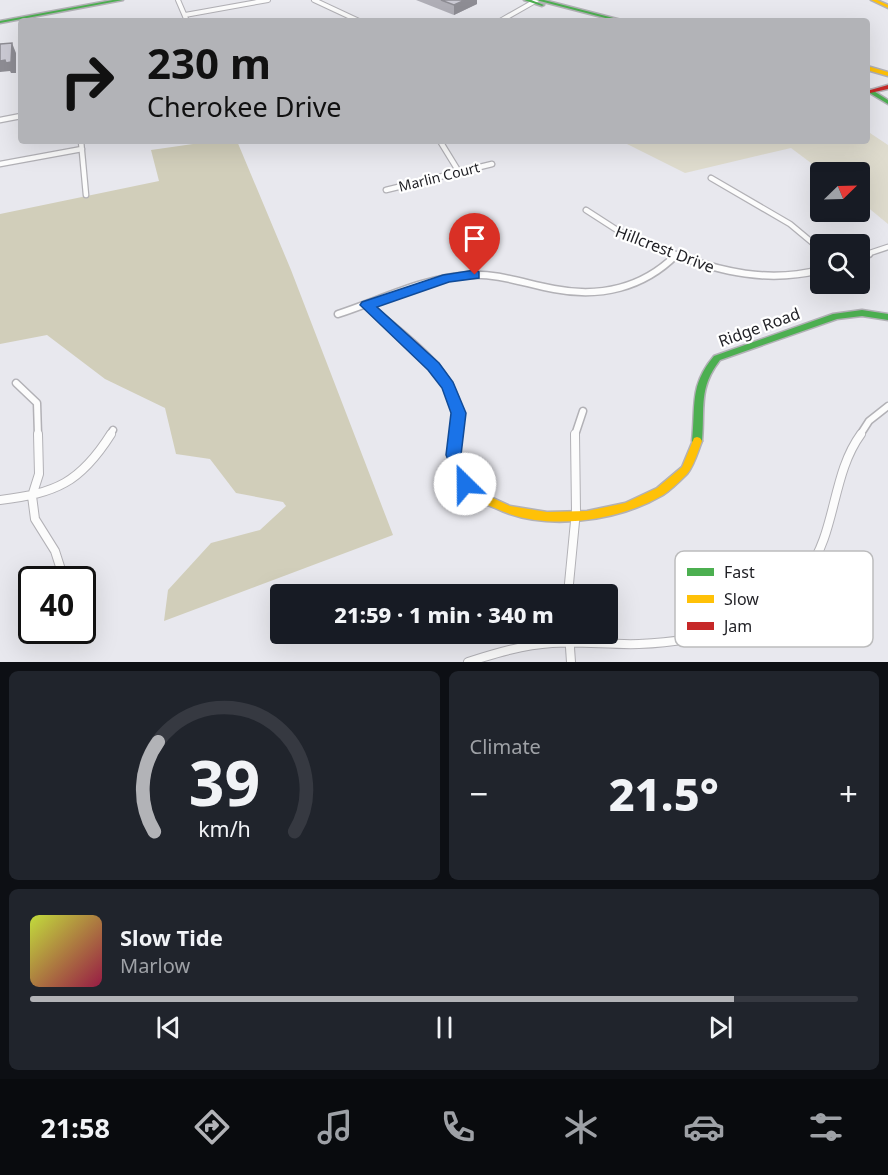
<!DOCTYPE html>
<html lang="en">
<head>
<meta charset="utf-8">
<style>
	:root { --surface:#171b24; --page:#20242c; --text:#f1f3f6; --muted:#9ea1a6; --line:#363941; --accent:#b2b3b7 }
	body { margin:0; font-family:"Noto Sans",sans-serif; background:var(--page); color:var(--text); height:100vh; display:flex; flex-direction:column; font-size:22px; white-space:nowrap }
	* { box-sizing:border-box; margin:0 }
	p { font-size:20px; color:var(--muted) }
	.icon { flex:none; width:33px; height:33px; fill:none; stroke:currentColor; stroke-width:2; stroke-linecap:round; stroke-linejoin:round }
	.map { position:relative; height:662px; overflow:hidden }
	.panel { display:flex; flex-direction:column; gap:9px; padding:9px; background:#0d0f14; flex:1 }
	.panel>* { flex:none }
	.banner { position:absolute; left:18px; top:18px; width:852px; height:126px; border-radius:6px; box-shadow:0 6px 24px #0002; background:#b2b3b7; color:#111; overflow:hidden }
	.needle { width:39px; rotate:67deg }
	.controls { position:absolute; left:810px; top:162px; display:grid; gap:12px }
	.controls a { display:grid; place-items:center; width:60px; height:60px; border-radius:6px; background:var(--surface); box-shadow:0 6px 24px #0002; font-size:30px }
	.speed { position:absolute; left:18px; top:566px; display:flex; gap:12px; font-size:30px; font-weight:700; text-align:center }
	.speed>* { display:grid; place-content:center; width:78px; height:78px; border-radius:50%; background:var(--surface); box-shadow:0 6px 24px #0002; line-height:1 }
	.speed .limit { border:3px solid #111; border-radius:9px; background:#fff; color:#111 }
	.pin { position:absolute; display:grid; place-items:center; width:51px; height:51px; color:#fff; margin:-62px -26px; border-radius:50% 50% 50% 0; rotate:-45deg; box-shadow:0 0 6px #0007 }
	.pin .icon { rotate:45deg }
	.me { position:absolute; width:66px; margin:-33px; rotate:337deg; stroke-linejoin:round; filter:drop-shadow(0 0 4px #0008) }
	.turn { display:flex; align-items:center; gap:21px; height:126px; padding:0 30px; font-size:27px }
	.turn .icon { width:78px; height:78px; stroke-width:2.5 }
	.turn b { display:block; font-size:42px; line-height:51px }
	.big { font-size:45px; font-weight:800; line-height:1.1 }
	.panel .tile { flex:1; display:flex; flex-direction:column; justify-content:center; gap:9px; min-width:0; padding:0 21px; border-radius:9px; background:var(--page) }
	.panel .dial { align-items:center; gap:0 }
	.dial svg { height:156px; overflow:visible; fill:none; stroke:var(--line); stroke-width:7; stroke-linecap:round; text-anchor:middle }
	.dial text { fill:var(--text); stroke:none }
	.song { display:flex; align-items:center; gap:18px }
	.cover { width:72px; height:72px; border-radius:9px; background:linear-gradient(135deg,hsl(70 70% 55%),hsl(340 70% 35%)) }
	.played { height:6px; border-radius:3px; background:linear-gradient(90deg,var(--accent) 85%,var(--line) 85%) }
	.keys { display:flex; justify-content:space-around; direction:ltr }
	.heat { display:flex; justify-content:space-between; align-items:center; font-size:33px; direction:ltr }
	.panel .tiles { flex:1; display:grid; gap:9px; grid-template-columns:1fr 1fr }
	.tile:last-child { grid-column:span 2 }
	.trip { position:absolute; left:270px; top:584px; width:348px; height:60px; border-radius:6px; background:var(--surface); box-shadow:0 6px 24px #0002; font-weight:800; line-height:60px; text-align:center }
	.menu { display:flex; height:96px; justify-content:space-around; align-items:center; background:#090b0e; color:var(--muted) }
	.menu .icon { width:42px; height:42px }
	.menu .on { color:var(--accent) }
	.menu b { font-size:27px; color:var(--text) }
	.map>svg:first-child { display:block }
	.green { fill:#dfdcce }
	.forest { fill:#d1ceba }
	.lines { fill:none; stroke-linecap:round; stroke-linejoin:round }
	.street-far3-casing { stroke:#b2b1b6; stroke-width:6 }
	.street-far2-casing { stroke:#b2b1b6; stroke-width:7 }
	.street-far1-casing { stroke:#b2b1b6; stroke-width:9 }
	.street-casing { stroke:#b2b1b6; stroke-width:10 }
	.fast-casing { stroke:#b2b1b6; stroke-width:3 }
	.slow-casing { stroke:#b2b1b6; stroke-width:3 }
	.jam-casing { stroke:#b2b1b6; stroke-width:3 }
	.street-far3 { stroke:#fcfcfc; stroke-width:4 }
	.street-far2 { stroke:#fcfcfc; stroke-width:4.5 }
	.street-far1 { stroke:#fcfcfc; stroke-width:6 }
	.street { stroke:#fcfcfc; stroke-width:8 }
	.fast { fill:#4caf50; fill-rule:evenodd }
	.slow { fill:#ffc107; fill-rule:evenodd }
	.jam { fill:#c62828; fill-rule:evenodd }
	.wall { fill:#afaeb6 }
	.shaded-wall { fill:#8e8d94 }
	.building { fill:#cbcad4; stroke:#8e8d94; stroke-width:1.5 }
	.route { fill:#1a73e8; stroke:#114b97; stroke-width:1.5 }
	.labels { text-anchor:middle; stroke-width:4.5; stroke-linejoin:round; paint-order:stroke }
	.far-street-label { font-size:14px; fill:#1f1f24; stroke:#fff }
	.street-label { font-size:16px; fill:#1f1f24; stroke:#fff }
	.key { fill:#fff; stroke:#bcbcbd; stroke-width:1.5 }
	.key-label { font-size:16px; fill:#1f1f24 }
</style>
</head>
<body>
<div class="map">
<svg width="888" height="662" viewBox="0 0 888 662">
	<rect width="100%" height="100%" fill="#e8e8ee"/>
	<path class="green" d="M867,131L888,145V224L860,201V172H823L791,148L685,173L621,141H867Z"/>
	<path class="forest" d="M214,141H237L291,270L393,535L164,621L168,590L211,543L260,530L286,506L283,502L236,493L210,459L176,454L165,408L105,379L47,335L0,344V214L159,181L151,150Z"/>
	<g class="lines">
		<defs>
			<path id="street-far3" d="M178,0L187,21
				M314,0L359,21
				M185,15L268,0
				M500,21L537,0"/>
			<path id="street-far2" d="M0,120L21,116
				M81,141L86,195
				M440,141L459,172
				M0,164L82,149
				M711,178L790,224L820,249
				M386,190L492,164
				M586,210L617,230L677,255
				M864,255L888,247"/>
			<path id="street-far1" d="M673,254C722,272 768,283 820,270
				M860,257L869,254
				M338,314C381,300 423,278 469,275C498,273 526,284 554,289C600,298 643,288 676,255
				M16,383L37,403L38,435
				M110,435L113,430
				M575,435L583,411
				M860,435L869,421L888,406"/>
			<path id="street" d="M38,434L39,474L32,496L35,519L55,551L64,579
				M0,500C56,493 80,483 111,434
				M568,594L576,511L575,434
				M569,633L571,662
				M468,662C496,653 523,645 552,643C581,641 610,645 639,644C699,642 769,625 806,573C837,532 831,475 861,434"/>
			<path id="fast" d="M113,0H123L0,23V21Z
				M524,0H531L544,5L542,6Z
				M536,0H544L625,21H617Z
				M868,90H872L888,100V104L868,92Z
				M862,310L888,314V320L862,316L837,319L720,360C698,388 705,408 702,441L700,444L697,445L694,444L692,441C696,405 689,386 714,356L833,314Z"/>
			<path id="slow" d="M871,0H877L888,5V8Z
				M867,66L888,72V76L867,70Z
				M458,423L461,424L463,427C461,442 458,456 463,471L482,493L510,506L547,512L587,511L625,503L657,488L682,467L694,438L697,437L700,438L702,441C698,451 694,466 687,474C680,481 671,490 663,495C617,522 544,532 495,508C489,505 480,503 475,498C470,495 466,489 463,484C448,467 447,445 455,424Z"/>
			<path id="jam" d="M888,85V89L870,93L867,91Z
				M367,302L370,303C402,331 453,364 461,408C462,414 462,421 463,427L461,430L458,431L455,430L453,427C453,421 453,414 452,408C445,366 394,333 364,307L363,305Z"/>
		</defs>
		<use href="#street-far3" class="street-far3-casing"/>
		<use href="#street-far2" class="street-far2-casing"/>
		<use href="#street-far1" class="street-far1-casing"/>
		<use href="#street" class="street-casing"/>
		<use href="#fast" class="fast-casing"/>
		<use href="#slow" class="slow-casing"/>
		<use href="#jam" class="jam-casing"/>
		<use href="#street-far3" class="street-far3"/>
		<use href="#street-far2" class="street-far2"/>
		<use href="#street-far1" class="street-far1"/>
		<use href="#street" class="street"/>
		<use href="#fast" class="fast"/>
		<use href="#slow" class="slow"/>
		<use href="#jam" class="jam"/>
	</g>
	<path class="wall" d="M416,0H477V4L454,15Z"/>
	<path class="shaded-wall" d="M465,0H477V4L454,15V5Z
		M12,43L16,53V73H11L10,71L0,72V61Z"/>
	<path class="building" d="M441,0H465L454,5Z
		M12,43L11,62L6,63L5,60L0,61V44Z"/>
	<path class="route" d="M475,270L479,272V278L449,282L377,307L439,363L453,382L466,413L461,455L474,484L471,489H460L446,455L451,413L442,388L428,370L360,305L362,302L443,275Z"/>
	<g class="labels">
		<g class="far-street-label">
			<text transform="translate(439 177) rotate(-14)" y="5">Marlin Court</text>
		</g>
		<g class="street-label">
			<text transform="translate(665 249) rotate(21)" y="6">Hillcrest Drive</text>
			<text transform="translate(759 327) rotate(-20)" y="6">Ridge Road</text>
		</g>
	</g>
	<rect x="675" y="551" width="198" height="96" rx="9" class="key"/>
	<rect x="687" y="568" width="27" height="8" fill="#4caf50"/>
	<rect x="687" y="595" width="27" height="8" fill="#ffc107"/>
	<rect x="687" y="622" width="27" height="8" fill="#c62828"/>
	<g class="key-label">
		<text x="724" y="578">Fast</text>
		<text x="724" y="605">Slow</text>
		<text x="724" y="632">Jam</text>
	</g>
</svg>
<div class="controls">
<a><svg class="needle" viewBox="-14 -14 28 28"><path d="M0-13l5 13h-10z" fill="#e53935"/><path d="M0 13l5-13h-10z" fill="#9ea1a6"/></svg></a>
<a><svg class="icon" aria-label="search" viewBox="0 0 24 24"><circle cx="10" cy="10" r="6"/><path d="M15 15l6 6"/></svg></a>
</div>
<div class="speed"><div class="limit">40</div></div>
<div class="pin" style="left:475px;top:275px;background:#d93025"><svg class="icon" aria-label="arrive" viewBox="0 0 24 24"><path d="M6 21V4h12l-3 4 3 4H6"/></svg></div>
<svg class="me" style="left:465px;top:484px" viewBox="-20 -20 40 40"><circle r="19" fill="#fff"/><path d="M0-13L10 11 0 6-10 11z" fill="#1a73e8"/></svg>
<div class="trip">21:59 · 1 min · 340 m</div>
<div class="banner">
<div class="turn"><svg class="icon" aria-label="right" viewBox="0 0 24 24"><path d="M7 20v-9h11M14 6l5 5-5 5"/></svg><div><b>230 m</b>Cherokee Drive</div></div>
</div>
</div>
<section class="panel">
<div class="tiles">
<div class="tile dial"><svg viewBox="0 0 100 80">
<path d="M14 69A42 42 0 1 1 86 69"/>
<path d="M14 69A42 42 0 0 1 16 23" stroke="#b2b3b7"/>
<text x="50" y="56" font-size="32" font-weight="700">39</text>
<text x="50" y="72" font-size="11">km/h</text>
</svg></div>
<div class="tile"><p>Climate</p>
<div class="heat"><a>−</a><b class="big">21.5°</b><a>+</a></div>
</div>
<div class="tile">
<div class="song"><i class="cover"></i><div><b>Slow Tide</b><p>Marlow</p></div></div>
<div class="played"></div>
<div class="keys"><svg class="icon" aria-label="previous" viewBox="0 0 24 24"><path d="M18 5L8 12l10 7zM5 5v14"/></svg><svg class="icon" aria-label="pause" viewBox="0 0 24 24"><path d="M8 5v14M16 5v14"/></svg><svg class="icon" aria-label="next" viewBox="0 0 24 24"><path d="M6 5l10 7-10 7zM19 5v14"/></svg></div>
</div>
</div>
</section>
<nav class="menu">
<b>21:58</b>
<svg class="icon on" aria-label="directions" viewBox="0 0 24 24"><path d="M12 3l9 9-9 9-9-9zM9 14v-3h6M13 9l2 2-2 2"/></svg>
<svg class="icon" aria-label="music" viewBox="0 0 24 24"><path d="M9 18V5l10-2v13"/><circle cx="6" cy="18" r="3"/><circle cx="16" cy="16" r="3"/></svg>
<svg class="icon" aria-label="phone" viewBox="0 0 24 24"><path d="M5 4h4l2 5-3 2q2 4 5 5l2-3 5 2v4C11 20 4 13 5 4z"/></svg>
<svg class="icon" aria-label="climate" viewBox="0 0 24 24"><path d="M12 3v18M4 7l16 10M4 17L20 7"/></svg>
<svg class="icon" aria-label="car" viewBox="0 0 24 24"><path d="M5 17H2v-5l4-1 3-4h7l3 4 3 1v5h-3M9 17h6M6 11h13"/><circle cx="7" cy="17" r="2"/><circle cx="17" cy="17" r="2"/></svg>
<svg class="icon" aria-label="filters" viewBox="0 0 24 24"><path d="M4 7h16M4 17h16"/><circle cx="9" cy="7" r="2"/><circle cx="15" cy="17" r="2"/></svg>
</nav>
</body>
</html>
